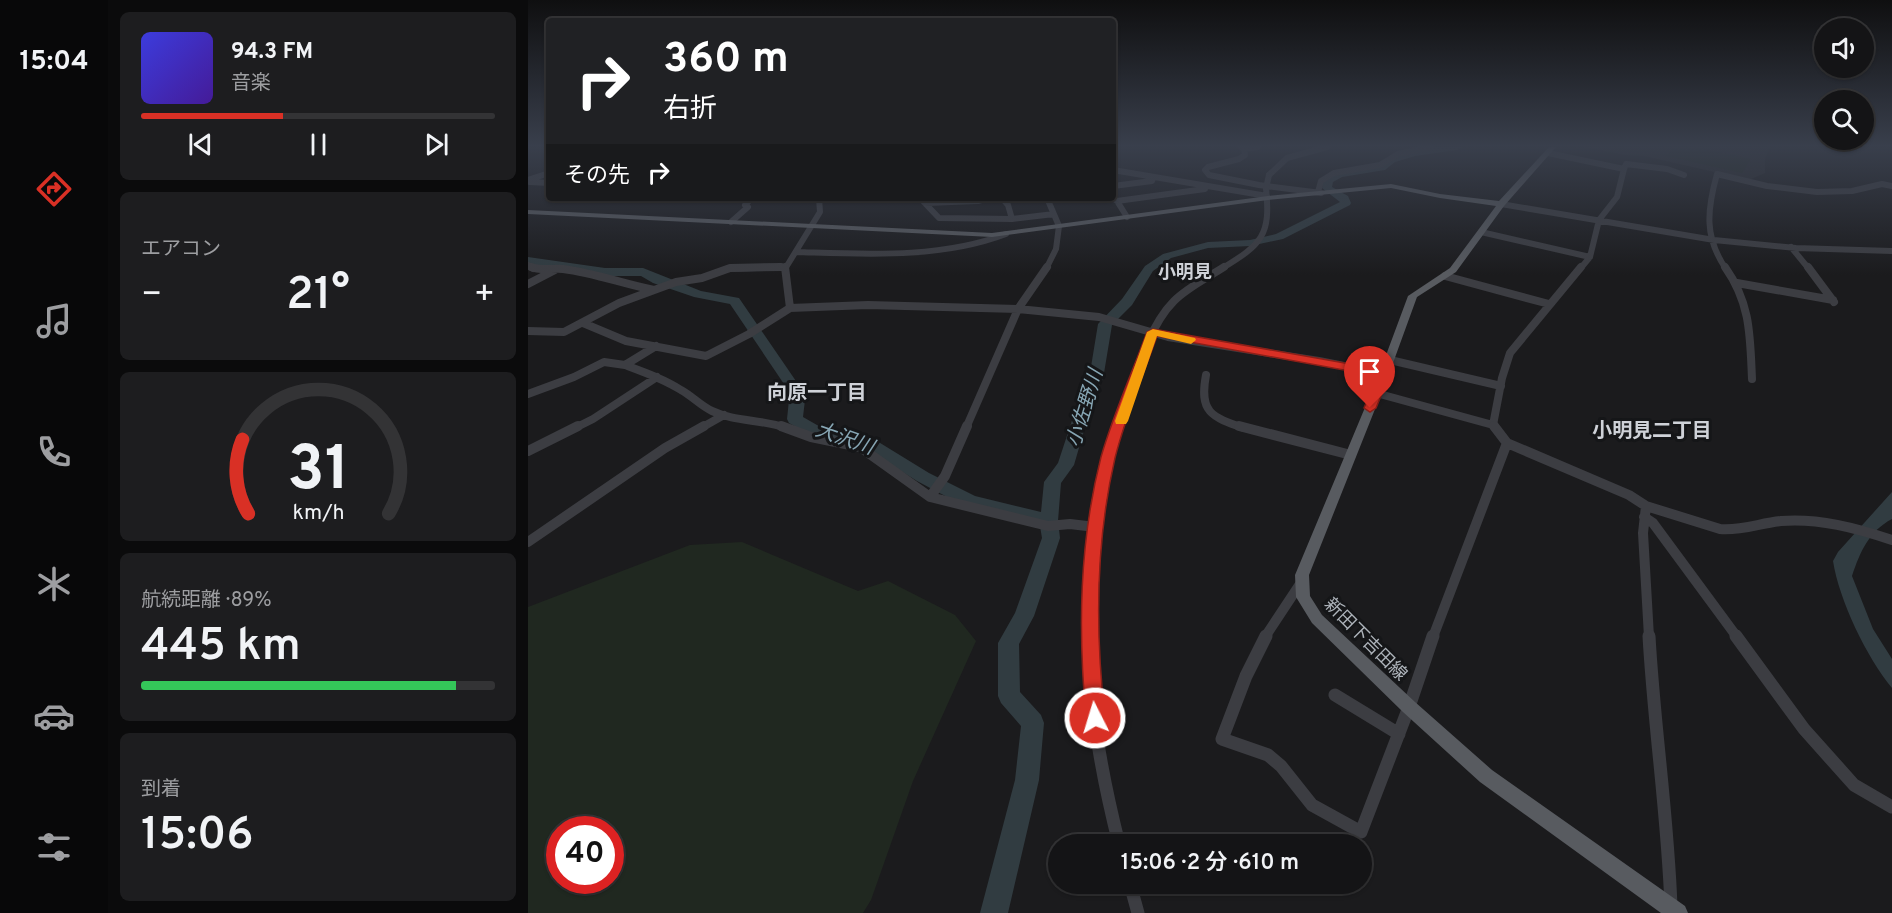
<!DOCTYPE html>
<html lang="ja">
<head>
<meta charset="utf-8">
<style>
	:root { --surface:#141416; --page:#1d1d1f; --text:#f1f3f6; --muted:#9d9ea1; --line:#333335; --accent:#d93025 }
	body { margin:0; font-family:Overpass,"Noto Sans JP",sans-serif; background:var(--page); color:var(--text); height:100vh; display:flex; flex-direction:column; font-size:22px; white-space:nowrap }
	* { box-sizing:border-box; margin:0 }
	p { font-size:20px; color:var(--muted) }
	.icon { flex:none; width:33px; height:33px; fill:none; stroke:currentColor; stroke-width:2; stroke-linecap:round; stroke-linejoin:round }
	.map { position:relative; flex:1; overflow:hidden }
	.drawer { display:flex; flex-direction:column; gap:12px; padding:12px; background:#0b0b0c; width:420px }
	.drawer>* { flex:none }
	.top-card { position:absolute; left:18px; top:18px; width:570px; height:183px; border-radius:6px; box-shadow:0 2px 4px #0004,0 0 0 2px var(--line); background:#202124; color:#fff; overflow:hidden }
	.fabs { position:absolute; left:1286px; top:18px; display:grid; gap:12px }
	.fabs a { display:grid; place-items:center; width:60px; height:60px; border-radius:50%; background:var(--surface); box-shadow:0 2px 4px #0004,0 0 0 2px var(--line); font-size:30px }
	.speed { position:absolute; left:18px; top:816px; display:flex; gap:12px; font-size:30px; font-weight:700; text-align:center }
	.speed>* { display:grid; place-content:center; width:78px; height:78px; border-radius:50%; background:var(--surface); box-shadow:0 2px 4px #0004,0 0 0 2px var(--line); line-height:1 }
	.speed .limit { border:9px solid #d22; background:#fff; color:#111 }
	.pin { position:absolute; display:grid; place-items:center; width:51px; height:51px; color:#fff; margin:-62px -26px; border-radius:50% 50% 50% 0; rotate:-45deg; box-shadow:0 0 6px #0007 }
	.pin .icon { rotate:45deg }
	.me { position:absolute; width:66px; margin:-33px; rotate:355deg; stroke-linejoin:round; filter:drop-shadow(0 0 4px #0008) }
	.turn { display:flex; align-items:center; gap:21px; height:126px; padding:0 18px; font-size:27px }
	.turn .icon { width:78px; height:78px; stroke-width:2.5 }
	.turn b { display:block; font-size:42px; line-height:51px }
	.then { display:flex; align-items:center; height:57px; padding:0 18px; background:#0003; gap:12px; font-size:22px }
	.big { font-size:45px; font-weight:600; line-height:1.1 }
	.drawer .tile { flex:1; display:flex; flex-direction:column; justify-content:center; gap:9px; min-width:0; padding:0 21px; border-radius:9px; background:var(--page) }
	.drawer .dial { align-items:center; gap:0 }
	.dial svg { height:156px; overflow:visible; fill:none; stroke:var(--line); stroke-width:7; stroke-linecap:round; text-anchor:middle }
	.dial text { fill:var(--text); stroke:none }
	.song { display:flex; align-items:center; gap:18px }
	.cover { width:72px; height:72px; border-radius:9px; background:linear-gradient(135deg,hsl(240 70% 55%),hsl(260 70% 35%)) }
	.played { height:6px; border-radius:3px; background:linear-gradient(90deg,var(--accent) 40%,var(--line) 40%) }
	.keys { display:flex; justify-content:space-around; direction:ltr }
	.heat { display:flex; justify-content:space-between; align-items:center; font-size:33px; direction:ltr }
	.charge { height:9px; border-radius:4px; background:linear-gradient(90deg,#34c759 89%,var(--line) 0) }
	.trip { position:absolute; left:520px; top:834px; width:324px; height:60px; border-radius:30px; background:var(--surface); box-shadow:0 2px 4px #0004,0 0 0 2px var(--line); font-weight:600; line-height:60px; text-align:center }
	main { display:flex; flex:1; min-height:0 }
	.dock { display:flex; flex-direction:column; width:108px; justify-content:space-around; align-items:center; background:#080809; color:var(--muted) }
	.dock .icon { width:42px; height:42px }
	.dock .selected { color:var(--accent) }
	.dock b { font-size:27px; color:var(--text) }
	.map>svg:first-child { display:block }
	.built { fill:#27272a }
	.green { fill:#202820; fill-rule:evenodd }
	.water { fill:#313c41 }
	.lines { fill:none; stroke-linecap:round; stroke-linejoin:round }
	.river { fill:#313c41; fill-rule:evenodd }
	.minor-far3 { stroke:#3c3d42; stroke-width:6 }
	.minor-far2 { stroke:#3c3d42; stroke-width:8 }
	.minor-far1 { stroke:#3c3d42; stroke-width:10 }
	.minor { stroke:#3c3d42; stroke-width:13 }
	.major { fill:#585b60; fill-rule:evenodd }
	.minor-bridge { stroke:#3c3d42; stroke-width:6 }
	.route { fill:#d93025; stroke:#8d1f18; stroke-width:1.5 }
	.slow { fill:#f59e0b }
	.labels { text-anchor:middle; stroke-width:6; stroke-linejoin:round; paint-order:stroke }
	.far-quarter-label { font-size:18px; font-weight:bold; fill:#cfd2d8; stroke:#151618 }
	.street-label { font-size:18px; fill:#aeb4bb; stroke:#151618 }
	.neighbourhood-label { font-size:20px; font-weight:bold; fill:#cfd2d8; stroke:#151618 }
	.water-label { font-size:20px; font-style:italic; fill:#87a6b4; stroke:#151618 }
</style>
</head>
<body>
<main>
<nav class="dock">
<b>15:04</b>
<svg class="icon selected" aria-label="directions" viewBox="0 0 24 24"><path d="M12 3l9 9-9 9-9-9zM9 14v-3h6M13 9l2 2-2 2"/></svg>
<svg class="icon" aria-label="music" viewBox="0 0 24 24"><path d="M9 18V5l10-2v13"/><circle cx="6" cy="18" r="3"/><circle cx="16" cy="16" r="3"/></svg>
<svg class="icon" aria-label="phone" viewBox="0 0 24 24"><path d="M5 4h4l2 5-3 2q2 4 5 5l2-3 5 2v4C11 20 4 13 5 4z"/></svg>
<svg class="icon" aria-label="climate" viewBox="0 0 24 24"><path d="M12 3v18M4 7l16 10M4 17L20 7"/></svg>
<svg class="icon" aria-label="car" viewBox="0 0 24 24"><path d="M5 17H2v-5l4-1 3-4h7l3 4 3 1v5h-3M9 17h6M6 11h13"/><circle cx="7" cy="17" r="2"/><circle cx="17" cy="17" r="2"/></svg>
<svg class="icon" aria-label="filters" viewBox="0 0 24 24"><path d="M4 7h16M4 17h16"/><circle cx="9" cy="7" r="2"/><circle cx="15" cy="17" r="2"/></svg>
</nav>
<section class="drawer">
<div class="tile">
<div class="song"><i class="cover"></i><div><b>94.3 FM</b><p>音楽</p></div></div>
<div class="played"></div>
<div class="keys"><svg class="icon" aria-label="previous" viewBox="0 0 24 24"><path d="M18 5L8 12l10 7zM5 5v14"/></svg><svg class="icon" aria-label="pause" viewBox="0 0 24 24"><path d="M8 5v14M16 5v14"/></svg><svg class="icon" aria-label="next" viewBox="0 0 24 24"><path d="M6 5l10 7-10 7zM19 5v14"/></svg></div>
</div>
<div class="tile"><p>エアコン</p>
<div class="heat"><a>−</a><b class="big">21°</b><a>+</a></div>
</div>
<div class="tile dial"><svg viewBox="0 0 100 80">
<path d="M14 69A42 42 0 1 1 86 69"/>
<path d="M14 69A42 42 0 0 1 11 31" stroke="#d93025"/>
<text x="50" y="56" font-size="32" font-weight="700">31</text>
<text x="50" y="72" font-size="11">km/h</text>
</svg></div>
<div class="tile"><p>航続距離 · 89%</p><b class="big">445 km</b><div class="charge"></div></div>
<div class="tile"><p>到着</p><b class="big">15:06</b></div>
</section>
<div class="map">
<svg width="1364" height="913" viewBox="0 0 1364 913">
	<rect width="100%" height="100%" fill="#1b1b1d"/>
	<path class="built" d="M1056,147H1242L1237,159V173L1221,180L1116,156L1097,155Z"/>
	<path class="green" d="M1147,147H1166L1223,159L1214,173L1138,156Z
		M214,542L330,591L360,581L427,615L448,641L385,781L343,900L335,913H0V607L162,545ZM32,830H82V880H32Z"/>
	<path class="water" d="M1364,492V519C1341,531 1332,552 1324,576L1345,629L1364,659V688C1339,658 1311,600 1305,561L1310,552Z"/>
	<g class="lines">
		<path class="river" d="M909,147H934L929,150L887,156L867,162L857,170L814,177L805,182L804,187L820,196L823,203L822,205L755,239L722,246L680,248L643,258L625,271L604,305L584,325L575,379L567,393L546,465L533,483L530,521L532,538L506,616L491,644L492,692L513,715L516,723L511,780L480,913H452L487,780L493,726L473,703L470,696V643L487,613L514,538L512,526L436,506L389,481L333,446L286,437L261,423L259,419L261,400L256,384L202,304L166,297L125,283L113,276H77L0,265V257L77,268H115L173,291L211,298L270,384L277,400L275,417L296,429L344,438L401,473L447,496L513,512L516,482L530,463L553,393L561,379L570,324L594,299L617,266L635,254L680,242L722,240L748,234L812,202L794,188L796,179L811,172L851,166L861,158L883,151Z"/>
		<path class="minor-far3" d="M713,147L716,149L730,147
			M716,149L717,155L711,159L680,167L677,170L681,175L731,185L793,193
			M1020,153L1096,169L1098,164L1139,169L1156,175
			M585,170L739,196
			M741,175L759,158L799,147
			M0,180L21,173
			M2,182L21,183
			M585,186L624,181
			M790,192L793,181L806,173L852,165L870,154L903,147
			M392,198L411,218L484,219L526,214
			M474,198L480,205L484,219
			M584,198L589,201L599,217
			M589,201L677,189
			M397,203L450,201L461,198
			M973,204L1186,240L1268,248L1364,251
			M203,222L220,207L217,205L224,198
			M953,232L1062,257
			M1263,247L1281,269
			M268,252C337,254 412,259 478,234
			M0,265L5,269
			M200,269L257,267
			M257,269L292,212L291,198
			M518,269L528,249L531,226L519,198
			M693,269C734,244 743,236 738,188
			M1052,269L1062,257L1071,220L1089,197L1096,169
			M1198,269C1176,237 1179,210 1189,174L1239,186L1289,192L1324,191L1354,184L1364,186"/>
		<path class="minor-far2" d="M3,267C12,271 25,268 35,269C67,273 95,284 126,290
			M257,267L262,308
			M1197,267C1223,304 1222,336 1224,379
			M1280,267L1306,302
			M917,276L1021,304
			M1209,283L1305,300
			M0,284L27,270
			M55,323L98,341L178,356L221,334L262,308L340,305L490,309L571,317L640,337L791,361L856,374
			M0,331L36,332L91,303L148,282L174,278L202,268L253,267
			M128,346L97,365C116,372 136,379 153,390C164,396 173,406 184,411C207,422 233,419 258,428
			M862,360L973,386
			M678,375C671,412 683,417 716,428
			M848,393L965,425L967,428
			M0,394L46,377L76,362L97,365
			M965,425L974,378L982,353L1053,267
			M47,428L65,419L129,377
			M173,428L196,415
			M438,428L490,309L519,267
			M590,428C605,389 616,331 646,301C660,287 679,278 696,267"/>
		<path class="minor-far1" d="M253,426L283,437L332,447L402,497L520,526L542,524L567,527
			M711,426L823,455
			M966,426L979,443L1101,495L1118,506L1192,529C1213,531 1232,523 1253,521C1291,518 1328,528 1364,540
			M0,451L50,426
			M402,497L417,476L439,426
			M1118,506L1115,533L1121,637
			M1116,517L1125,523L1209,637
			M0,542L137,448L176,426
			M561,637C561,567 566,493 590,426
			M737,637L774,581
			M905,637L979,443"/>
		<path class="minor" d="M561,636C561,707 574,776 591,844
			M738,636L718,676L694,739L740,755L753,766L784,805L833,832L881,707L905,636
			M1121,636C1126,726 1140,817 1143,907
			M1208,636L1276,729L1326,785L1364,807
			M807,695L871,734
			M602,884L610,913"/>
		<path class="major" d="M1021,147H1028L976,206L928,272L889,297L861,374L781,575L782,596L794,615L887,702L964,770L1157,906L1160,913H1133L952,782L875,712L784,623L768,597L767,575L851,374L880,296L922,268L968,206L912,198L863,188L740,200L464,237L0,214V210L464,233L740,196L863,184L912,194L971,201Z"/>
		<path class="minor-bridge" d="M738,188L741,175"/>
	</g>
	<linearGradient id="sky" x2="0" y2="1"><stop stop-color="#0f0f10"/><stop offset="0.53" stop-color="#393f4c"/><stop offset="1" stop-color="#393f4c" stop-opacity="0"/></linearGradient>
	<rect width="1364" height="275" fill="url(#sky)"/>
	<path class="route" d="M625,329L856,370L862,374L848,408L842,412L836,408L849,376L629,336C615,376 597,417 587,458C567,544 567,630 577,718L574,724L567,727L560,724L558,718C550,630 551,543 573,457C585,415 604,373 619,332Z"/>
	<path class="slow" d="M625,329L667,338L668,340L663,344L629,336L600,421L598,424H588L587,421L619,332Z"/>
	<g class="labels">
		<g class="far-quarter-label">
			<text x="657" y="278">小明見</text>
		</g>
		<g class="street-label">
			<text transform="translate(838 639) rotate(45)" y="6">新田下吉田線</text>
		</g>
		<g class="neighbourhood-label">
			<text x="289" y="399">向原一丁目</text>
			<text x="1124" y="437">小明見二丁目</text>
		</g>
		<g class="water-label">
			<text transform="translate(556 408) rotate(-73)" y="7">小佐野川</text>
			<text transform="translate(317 438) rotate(19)" y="7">大沢川</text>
		</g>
	</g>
</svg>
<div class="fabs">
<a><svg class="icon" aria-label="sound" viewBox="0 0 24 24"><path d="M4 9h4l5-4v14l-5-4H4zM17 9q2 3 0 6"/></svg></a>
<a><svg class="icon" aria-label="search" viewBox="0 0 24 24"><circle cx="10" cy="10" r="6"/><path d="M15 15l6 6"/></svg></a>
</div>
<div class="speed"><div class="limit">40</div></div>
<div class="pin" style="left:842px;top:408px;background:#d93025"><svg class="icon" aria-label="arrive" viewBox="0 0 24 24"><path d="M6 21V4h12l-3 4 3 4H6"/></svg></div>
<svg class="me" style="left:567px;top:718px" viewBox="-20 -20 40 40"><circle r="17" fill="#d93025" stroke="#fff" stroke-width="3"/><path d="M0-11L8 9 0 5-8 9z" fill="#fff"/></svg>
<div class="trip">15:06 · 2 分 · 610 m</div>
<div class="top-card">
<div class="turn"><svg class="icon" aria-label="right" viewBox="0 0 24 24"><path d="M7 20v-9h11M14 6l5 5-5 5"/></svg><div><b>360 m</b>右折</div></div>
<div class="then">その先<svg class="icon" aria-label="right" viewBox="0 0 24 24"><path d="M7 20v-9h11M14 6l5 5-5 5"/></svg></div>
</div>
</div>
</main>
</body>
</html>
